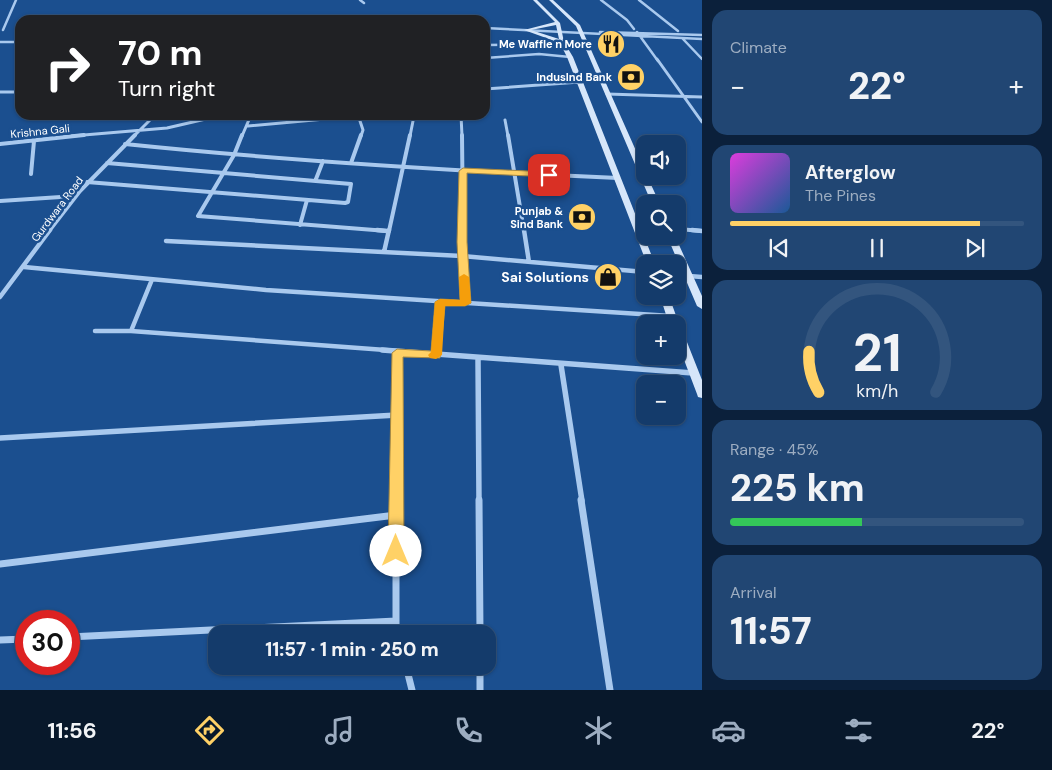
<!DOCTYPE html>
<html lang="en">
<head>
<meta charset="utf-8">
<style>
	:root { --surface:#143b6b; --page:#214673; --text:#f1f3f6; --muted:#9dadc1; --line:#33557e; --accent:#ffd166 }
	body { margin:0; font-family:"DM Sans",sans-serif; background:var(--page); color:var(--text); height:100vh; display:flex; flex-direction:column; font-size:19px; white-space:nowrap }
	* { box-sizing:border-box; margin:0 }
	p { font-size:16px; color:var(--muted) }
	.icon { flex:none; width:28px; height:28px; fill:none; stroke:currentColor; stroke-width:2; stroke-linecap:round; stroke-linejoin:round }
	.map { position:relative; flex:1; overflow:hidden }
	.sheet { display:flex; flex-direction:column; gap:10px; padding:10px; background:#0b203b; width:350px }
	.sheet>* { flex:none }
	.hud { position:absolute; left:15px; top:15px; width:475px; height:105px; border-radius:15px; box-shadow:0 1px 4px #0004,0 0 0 1px var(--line); background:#202124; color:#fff; overflow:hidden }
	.tools { position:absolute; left:636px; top:135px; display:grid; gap:10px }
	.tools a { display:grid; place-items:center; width:50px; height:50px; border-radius:10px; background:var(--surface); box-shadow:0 1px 4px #0004,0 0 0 1px var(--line); font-size:25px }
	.speed { position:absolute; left:15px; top:610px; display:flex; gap:10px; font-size:25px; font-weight:700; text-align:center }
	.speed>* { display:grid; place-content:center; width:65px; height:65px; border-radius:50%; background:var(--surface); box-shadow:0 1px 4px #0004,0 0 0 1px var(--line); line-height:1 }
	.speed .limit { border:8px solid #d22; background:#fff; color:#111 }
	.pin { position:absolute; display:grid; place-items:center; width:42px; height:42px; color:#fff; margin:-21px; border-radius:10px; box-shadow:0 2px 8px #0006 }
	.me { position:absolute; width:55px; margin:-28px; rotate:0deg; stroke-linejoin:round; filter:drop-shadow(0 0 4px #0008) }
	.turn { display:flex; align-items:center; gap:18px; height:105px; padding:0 20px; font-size:22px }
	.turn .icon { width:65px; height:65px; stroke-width:2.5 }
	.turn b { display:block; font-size:35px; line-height:42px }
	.big { font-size:38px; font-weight:800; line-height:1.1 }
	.sheet .tile { flex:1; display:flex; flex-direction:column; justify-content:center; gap:8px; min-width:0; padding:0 18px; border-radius:15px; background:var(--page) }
	.sheet .dial { align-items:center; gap:0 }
	.dial svg { height:130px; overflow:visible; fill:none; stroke:var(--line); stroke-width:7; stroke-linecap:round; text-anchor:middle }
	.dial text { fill:var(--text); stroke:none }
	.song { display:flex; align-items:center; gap:15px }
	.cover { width:60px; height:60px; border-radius:8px; background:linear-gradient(135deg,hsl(300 70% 55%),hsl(210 70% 35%)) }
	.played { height:5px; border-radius:2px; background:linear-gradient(90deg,var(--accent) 85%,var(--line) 85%) }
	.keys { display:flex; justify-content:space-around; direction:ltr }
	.heat { display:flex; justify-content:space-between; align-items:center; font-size:28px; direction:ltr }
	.charge { height:8px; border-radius:4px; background:linear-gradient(90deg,#34c759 45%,var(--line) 0) }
	.trip { position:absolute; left:208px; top:625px; width:288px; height:50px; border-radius:15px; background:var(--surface); box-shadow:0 1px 4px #0004,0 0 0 1px var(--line); font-weight:800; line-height:50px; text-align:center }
	.tabs { display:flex; height:80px; justify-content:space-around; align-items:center; background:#08182b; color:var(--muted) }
	.tabs .icon { width:35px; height:35px }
	.tabs .current { color:var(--accent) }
	.tabs b { font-size:22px; color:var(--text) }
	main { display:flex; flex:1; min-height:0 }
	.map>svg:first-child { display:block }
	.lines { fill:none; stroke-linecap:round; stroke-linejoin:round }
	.minor-far5 { stroke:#a9c9ee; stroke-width:2.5 }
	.minor-far4 { stroke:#a9c9ee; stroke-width:3 }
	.minor-far3 { stroke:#a9c9ee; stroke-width:4 }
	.minor-far2 { stroke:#a9c9ee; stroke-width:4.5 }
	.minor-far1 { stroke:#a9c9ee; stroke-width:5.5 }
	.minor { stroke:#a9c9ee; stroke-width:7 }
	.secondary { fill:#d6e6fa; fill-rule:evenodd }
	.route { fill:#ffd166; stroke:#a68842 }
	.slow { fill:#f59e0b }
	.labels { text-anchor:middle; stroke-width:5; stroke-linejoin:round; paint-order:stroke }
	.far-poi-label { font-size:11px; font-weight:bold; fill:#fff; stroke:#1b4f8f; text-anchor:end }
	.far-street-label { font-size:11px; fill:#fff; stroke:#1b4f8f }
	.poi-label { font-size:14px; font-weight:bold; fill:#fff; stroke:#1b4f8f; text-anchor:end }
</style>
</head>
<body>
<main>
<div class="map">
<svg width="702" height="690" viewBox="0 0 702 690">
	<rect width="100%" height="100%" fill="#1b4f8f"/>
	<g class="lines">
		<path class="minor-far5" d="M360,0L364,3
			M601,0L627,20L634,29
			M639,0L678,31
			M485,28L702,39
			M3,30L16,0
			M600,32L702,35
			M637,32L658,61
			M683,39L702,59
			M0,42H20
			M485,45L563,44
			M485,58L539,54L570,57"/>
		<path class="minor-far4" d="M657,59L702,122
			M485,89L580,82
			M0,92H20
			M607,94L702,97
			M358,115L363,130L361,136
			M461,115L462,136
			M505,120L508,136
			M248,126L358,116
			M72,136L167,128L223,115
			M134,136L155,115
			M242,136L251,115
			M410,136L413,121L411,115"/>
		<path class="minor-far3" d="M242,135L234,155L198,216L387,231
			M462,135L463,231
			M508,135L524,231
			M0,144L84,135
			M125,144C289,161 453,171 618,178
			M351,163L361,135
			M31,174L34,141
			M316,179L323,161
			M87,182L345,203L348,202L351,184L107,163
			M0,201L76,196
			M300,225L307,200
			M678,229L702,231
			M49,231L80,191L135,135
			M389,231L410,135"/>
		<path class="minor-far2" d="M377,230L387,231
			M463,230L465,303
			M524,230L529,262
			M692,230L702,231
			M166,241L462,256L645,272
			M384,252L389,230
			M24,267L266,290L671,316
			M689,276L702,277
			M0,297L50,230
			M95,331H131L399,351
			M131,331L151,282
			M436,351L440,302"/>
		<path class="minor-far1" d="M382,350L693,373
			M436,355V350
			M478,359L479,501
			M561,365L582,501
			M0,438L397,415
			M396,501L397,353"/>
		<path class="minor" d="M396,500V625L398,634
			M479,500L480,634
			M581,500L610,690
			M0,564L396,515
			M69,637L396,621
			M0,640L26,639
			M406,666L412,690
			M480,666V690"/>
		<path class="secondary" d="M533,0H537L560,23L564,42L573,57L655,264H647L567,57L560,43L524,30L555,22ZM556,25L559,39L531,30Z
			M549,0H553L580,25L645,171V176H647L660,204H652L576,26Z
			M667,236H675L702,296V309L697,306Z
			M660,296H669L679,324L678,326V324H669Z
			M678,329L683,332L702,380V398L698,397L697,394L678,344Z"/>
	</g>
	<path class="route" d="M463,168L549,172L553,175L549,177L467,173V242L471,303L465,306H445L440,358L403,357L404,551L402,556L396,557L391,556L388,551L392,353L397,349L431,351L435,302L440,299L460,300L457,242L459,171Z"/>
	<path class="slow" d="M464,274L469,277L471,303L465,306H445L442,355L436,359L430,358L428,355L431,352L435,302L440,299L460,300L459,277Z"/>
	<defs>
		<symbol id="restaurant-disc" viewBox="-11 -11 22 22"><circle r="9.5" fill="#ffd166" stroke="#1b4f8f"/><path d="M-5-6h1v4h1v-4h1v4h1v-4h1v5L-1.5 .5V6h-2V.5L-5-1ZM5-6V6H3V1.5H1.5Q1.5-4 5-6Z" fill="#111"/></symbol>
		<symbol id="bank-disc" viewBox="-11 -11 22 22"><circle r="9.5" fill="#ffd166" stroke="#1b4f8f"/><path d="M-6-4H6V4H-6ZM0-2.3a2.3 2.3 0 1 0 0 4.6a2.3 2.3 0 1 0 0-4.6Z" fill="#111"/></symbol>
		<symbol id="shop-disc" viewBox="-11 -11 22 22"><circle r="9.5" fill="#ffd166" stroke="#1b4f8f"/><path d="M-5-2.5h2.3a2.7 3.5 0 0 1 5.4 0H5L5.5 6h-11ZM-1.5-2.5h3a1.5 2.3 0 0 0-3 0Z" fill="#111"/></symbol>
	</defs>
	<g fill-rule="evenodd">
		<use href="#restaurant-disc" x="595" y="28" width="32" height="32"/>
		<use href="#bank-disc" x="615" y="61" width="32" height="32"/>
		<use href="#bank-disc" x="566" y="201" width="32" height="32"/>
		<use href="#shop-disc" x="592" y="261" width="32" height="32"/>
	</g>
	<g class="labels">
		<g class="far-poi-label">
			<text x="592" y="48">Me Waffle n More</text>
			<text x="612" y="81">IndusInd Bank</text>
			<text x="563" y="215">Punjab &amp;<tspan x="563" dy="13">Sind Bank</tspan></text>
		</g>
		<g class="far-street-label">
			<text transform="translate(40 131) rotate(-6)" y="4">Krishna Gali</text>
			<text transform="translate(57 209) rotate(-53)" y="4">Gurdwara Road</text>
		</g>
		<g class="poi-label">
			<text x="589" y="282">Sai Solutions</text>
		</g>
	</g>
</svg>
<div class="tools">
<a><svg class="icon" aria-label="sound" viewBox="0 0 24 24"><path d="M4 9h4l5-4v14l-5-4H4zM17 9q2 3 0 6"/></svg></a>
<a><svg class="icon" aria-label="search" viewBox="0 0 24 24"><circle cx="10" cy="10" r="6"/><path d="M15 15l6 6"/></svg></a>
<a><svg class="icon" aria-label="layers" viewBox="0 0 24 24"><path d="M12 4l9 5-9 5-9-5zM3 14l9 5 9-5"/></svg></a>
<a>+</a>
<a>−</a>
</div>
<div class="speed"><div class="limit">30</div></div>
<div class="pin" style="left:549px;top:175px;background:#d93025"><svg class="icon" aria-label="arrive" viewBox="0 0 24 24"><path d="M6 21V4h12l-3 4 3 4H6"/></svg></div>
<svg class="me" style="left:396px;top:551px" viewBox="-20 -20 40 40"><circle r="19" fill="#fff"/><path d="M0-13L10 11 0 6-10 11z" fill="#ffd166"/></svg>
<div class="trip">11:57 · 1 min · 250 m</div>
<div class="hud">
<div class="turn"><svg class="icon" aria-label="right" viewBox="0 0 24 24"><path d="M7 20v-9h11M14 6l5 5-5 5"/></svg><div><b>70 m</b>Turn right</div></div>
</div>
</div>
<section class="sheet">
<div class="tile"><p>Climate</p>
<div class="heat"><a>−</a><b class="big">22°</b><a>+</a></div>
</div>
<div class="tile">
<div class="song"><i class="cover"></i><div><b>Afterglow</b><p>The Pines</p></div></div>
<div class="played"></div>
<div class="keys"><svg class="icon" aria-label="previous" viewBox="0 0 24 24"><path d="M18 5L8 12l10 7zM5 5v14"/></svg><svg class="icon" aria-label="pause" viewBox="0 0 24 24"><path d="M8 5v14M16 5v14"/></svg><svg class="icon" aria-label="next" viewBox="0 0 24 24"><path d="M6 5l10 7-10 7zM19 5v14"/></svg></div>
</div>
<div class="tile dial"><svg viewBox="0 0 100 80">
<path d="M14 69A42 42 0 1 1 86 69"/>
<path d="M14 69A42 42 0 0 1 8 44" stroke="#ffd166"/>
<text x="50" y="56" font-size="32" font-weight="700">21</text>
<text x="50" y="72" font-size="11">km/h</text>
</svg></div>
<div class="tile"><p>Range · 45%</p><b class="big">225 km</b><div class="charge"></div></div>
<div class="tile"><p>Arrival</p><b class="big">11:57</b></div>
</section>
</main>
<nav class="tabs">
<b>11:56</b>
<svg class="icon current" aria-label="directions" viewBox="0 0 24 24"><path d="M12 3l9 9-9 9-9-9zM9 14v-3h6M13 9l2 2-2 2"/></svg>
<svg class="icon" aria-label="music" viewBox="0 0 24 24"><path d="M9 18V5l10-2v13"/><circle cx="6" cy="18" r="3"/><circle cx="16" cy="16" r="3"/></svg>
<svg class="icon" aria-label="phone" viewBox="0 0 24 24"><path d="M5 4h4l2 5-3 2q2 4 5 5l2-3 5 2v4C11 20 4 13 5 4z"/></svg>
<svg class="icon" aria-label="climate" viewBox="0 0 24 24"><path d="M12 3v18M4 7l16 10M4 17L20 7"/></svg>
<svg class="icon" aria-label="car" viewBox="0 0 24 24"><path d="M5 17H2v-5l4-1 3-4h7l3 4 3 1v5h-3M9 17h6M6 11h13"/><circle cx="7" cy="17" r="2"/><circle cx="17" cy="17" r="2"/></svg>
<svg class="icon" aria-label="filters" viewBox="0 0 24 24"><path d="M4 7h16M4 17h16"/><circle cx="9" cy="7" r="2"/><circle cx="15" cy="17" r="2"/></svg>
<b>22°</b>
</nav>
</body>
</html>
